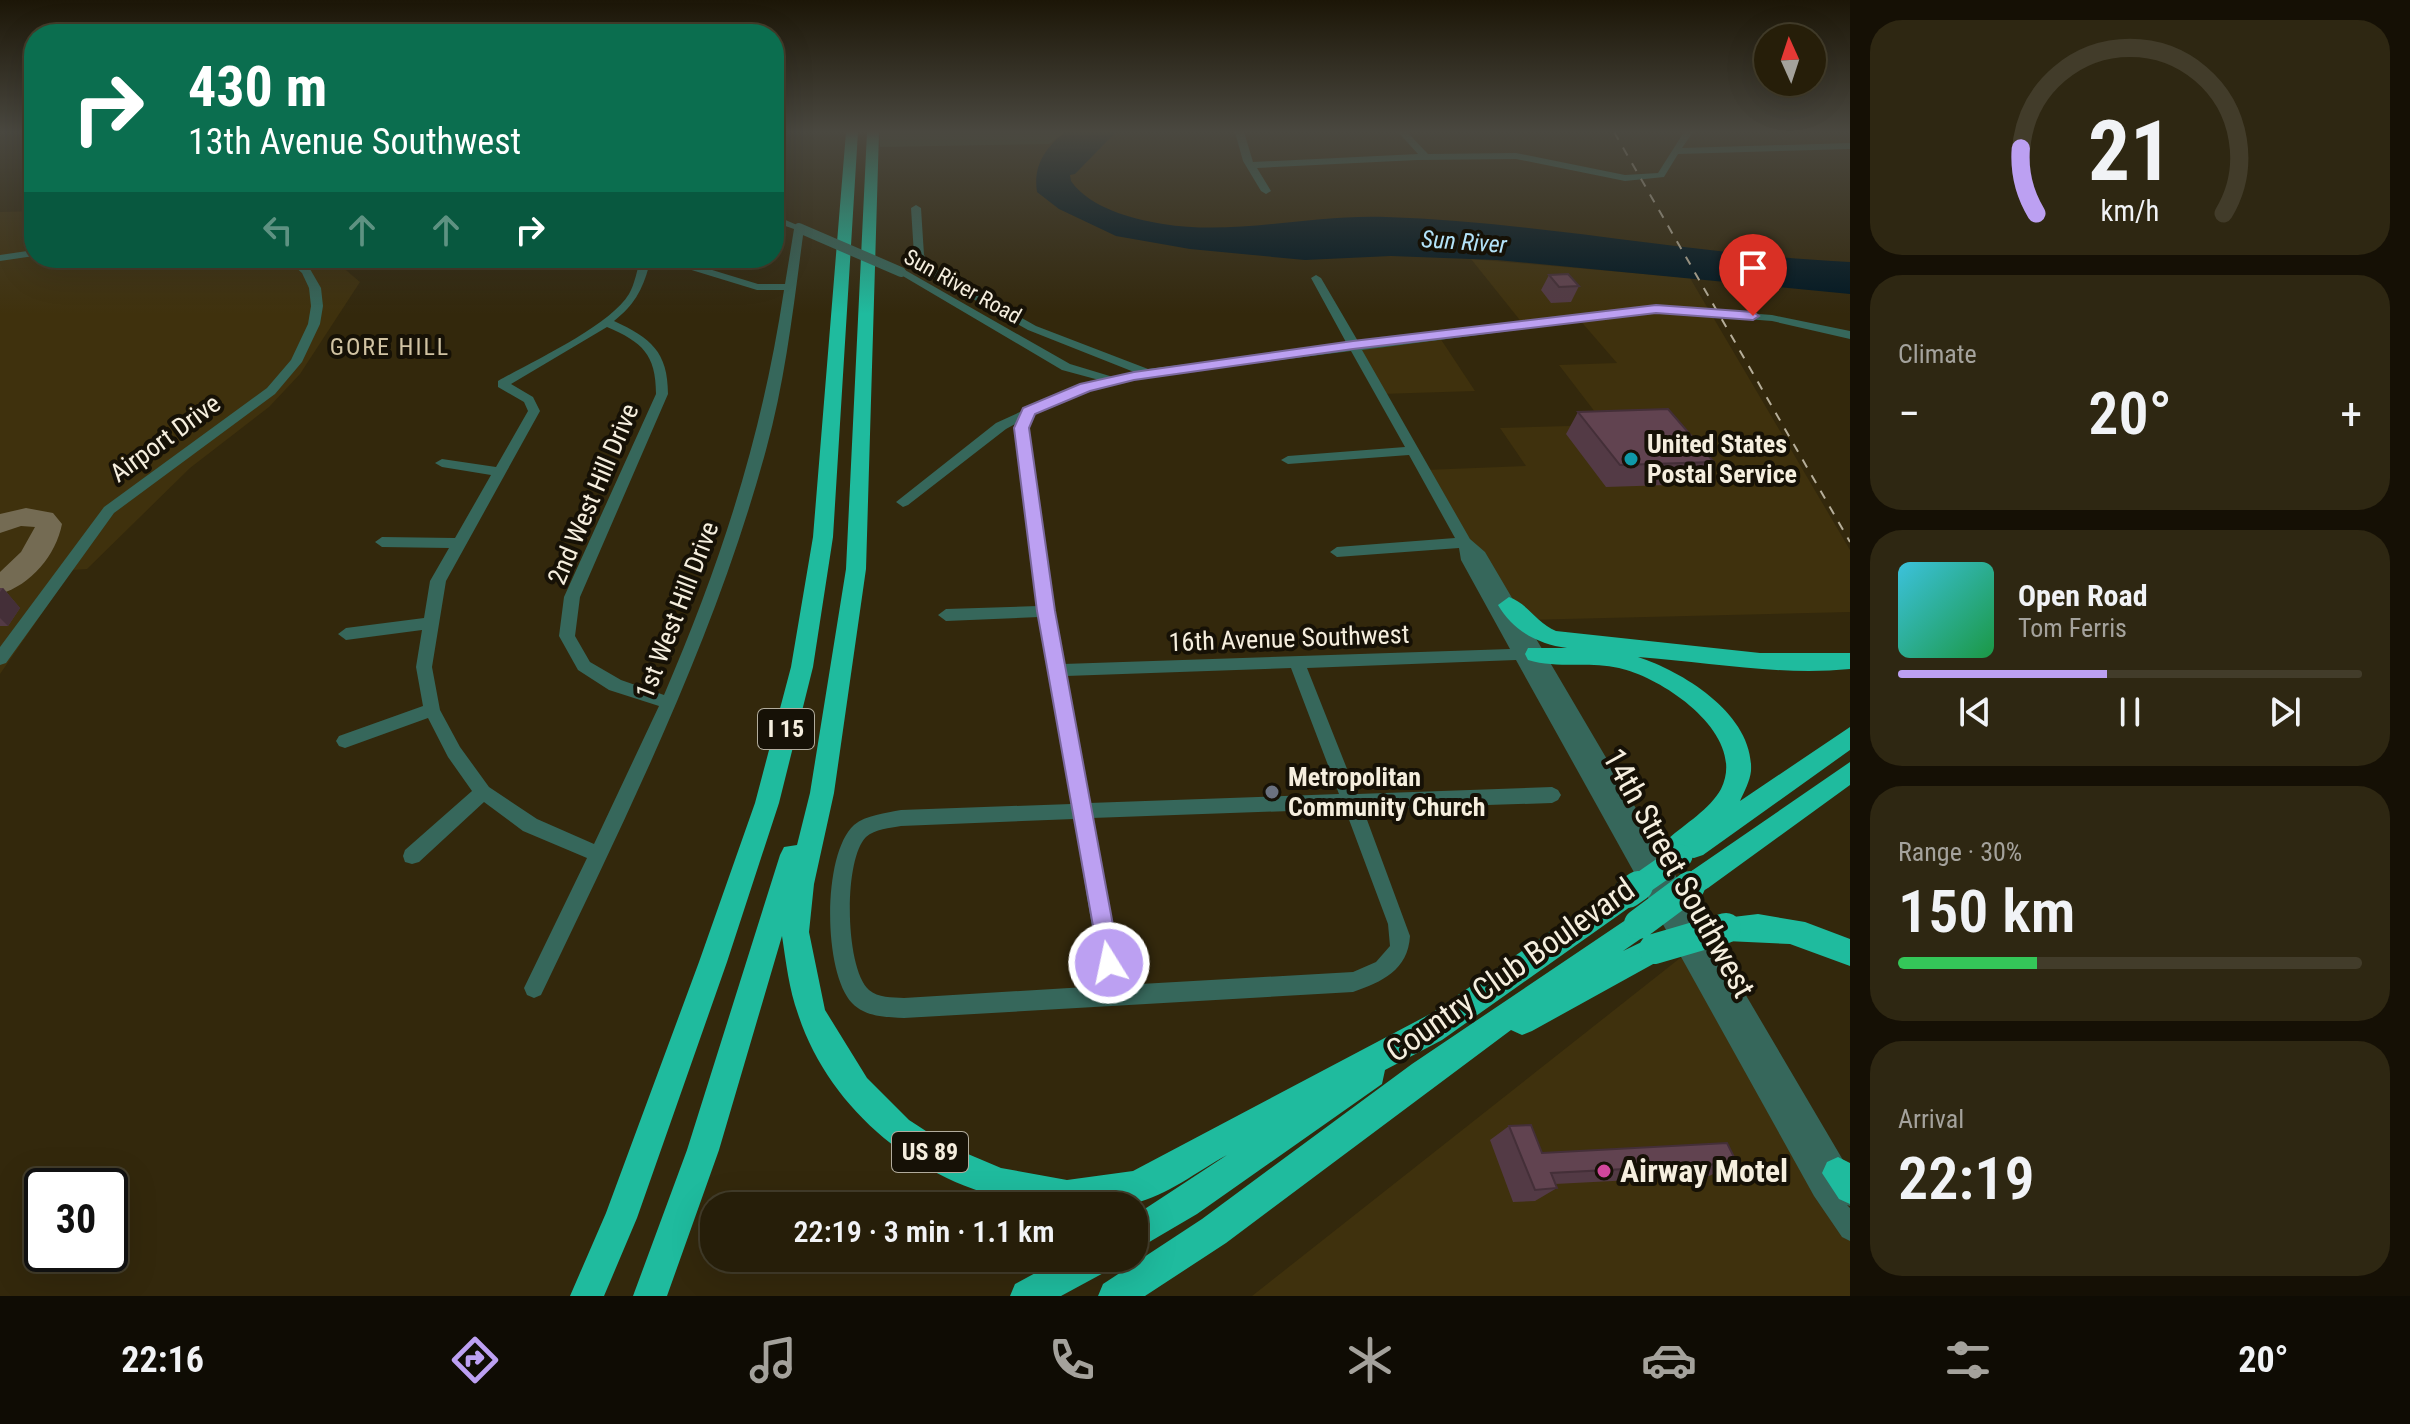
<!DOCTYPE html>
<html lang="en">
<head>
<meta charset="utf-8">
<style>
	:root { --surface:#261e09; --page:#2e2712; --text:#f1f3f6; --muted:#a4a29c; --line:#423c2a; --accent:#bca0f2 }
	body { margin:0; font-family:"Roboto Condensed",sans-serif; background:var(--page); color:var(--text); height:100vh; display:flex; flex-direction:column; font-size:30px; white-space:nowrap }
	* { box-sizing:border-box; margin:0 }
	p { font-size:26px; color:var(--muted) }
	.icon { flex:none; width:44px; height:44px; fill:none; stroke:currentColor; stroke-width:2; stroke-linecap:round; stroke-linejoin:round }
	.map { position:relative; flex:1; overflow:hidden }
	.sheet { display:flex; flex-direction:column; gap:20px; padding:20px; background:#151005; width:560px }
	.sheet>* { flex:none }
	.hud { position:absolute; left:24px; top:24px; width:760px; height:244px; border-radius:32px; box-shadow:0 8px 32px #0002,0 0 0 2px var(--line); background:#0b6e4f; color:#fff; overflow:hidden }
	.needle { width:52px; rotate:357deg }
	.controls { position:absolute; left:1754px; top:24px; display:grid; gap:16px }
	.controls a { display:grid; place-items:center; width:72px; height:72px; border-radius:50%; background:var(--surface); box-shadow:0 8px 32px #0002,0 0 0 2px var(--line); font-size:40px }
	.speed { position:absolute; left:24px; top:1168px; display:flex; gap:16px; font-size:40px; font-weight:700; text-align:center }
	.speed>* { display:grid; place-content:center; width:104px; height:104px; border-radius:50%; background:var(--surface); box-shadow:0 8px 32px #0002,0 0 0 2px var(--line); line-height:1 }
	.speed .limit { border:4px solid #111; border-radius:12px; background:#fff; color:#111 }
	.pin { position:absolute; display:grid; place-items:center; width:68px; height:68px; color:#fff; margin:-82px -34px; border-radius:50% 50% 50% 0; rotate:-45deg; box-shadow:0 0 8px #0007 }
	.pin .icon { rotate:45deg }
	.me { position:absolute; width:88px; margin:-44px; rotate:350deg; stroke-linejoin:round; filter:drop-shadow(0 0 6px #0008) }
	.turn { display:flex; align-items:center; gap:28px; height:168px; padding:0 32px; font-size:36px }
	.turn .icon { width:104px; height:104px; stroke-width:2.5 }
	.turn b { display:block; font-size:56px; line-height:68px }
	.lanes { display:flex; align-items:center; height:76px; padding:0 32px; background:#0003; justify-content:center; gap:40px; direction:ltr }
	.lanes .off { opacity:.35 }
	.big { font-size:60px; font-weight:600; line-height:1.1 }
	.sheet .widget { flex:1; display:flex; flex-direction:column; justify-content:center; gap:12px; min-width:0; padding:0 28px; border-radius:32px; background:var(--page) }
	.sheet .dial { align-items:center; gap:0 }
	.dial svg { height:208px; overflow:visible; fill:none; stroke:var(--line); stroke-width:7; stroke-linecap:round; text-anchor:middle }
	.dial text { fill:var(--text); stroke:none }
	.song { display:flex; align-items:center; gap:24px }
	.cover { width:96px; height:96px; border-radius:12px; background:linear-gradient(135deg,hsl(190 70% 55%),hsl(140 70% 35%)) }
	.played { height:8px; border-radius:4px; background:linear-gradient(90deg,var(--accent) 45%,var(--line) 45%) }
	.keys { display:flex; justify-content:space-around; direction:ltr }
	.heat { display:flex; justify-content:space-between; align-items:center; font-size:44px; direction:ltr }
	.charge { height:12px; border-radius:6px; background:linear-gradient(90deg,#34c759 30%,var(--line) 0) }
	.trip { position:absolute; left:700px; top:1192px; width:448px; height:80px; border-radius:32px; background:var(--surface); box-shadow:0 8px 32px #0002,0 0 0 2px var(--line); font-weight:600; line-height:80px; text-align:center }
	.tabs { display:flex; height:128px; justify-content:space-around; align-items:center; background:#0f0c04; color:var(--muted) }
	.tabs .icon { width:56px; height:56px }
	.tabs .on { color:var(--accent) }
	.tabs b { font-size:36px; color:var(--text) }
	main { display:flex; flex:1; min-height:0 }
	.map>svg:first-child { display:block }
	.built { fill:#3f310d }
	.green { fill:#3b4729 }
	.water { fill:#001722 }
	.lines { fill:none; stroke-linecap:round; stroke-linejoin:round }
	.taxiway { fill:#746b53; fill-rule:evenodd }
	.minor { fill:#36675b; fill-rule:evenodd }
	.highway { fill:#1fbb9e; fill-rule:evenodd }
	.rail { stroke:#b6ae9a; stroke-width:2; stroke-dasharray:9 9; stroke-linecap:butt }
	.minor-bridge { stroke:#36675b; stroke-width:10 }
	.highway-bridge-far1 { stroke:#1fbb9e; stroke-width:23 }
	.highway-bridge { stroke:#1fbb9e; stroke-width:30 }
	.wall { fill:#533a45 }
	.shaded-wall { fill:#442f38 }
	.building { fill:#614350; stroke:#442f38; stroke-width:2 }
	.route { fill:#bca0f2; stroke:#7a689d; stroke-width:2 }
	.culture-dot { fill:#0f9aa8; stroke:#161106; stroke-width:3 }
	.worship-dot { fill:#6b7280; stroke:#161106; stroke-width:3 }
	.hotel-dot { fill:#d1479c; stroke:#161106; stroke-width:3 }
	.labels { text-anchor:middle; stroke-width:8; stroke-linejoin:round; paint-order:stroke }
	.far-street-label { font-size:22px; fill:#f5eede; stroke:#161106 }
	.far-water-label { font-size:24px; font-style:italic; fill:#b3e3f9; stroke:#161106 }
	.far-neighbourhood-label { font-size:24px; letter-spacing:2px; fill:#d1c3a3; stroke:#161106 }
	.shield { fill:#161106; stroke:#b2ac9d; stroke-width:2 }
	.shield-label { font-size:24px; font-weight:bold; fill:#f5eede }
	.street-label { font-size:26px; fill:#f5eede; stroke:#161106 }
	.poi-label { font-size:26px; font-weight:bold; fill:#f5eede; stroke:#161106; text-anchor:start }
	.near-street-label { font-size:32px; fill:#f5eede; stroke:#161106 }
	.near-poi-label { font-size:32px; font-weight:bold; fill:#f5eede; stroke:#161106; text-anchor:start }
</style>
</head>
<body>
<main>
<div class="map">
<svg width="1850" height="1296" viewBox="0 0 1850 1296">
	<rect width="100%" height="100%" fill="#33280c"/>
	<path class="built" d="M34,211V258H322L340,265L360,282L300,374L269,407L190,468L87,569L72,570L0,674V212Z
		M1471,259L1690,278L1850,550V612L1520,620L1425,470L1526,466L1500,428L1605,425L1559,365L1617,363L1578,318L1523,324Z
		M1438,335L1475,391L1381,394L1353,345Z
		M1689,951L1850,1229V1296H1252Z"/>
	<path class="green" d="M880,132H1065L1049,144L880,147Z"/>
	<path class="water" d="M1065,132H1116L1075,174L1070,175L1071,181C1090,208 1132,219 1163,224C1237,236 1311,214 1386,217C1541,222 1695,255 1850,262V294L1497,260L1391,256L1305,260L1190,249L1116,236L1059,209L1037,192C1033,166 1045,148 1065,132Z"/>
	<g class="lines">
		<path class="taxiway" d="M26,508L53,513L62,524C56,555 31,585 0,594V572L21,552L35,527L21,526L0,533V514Z"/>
		<path class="minor" d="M1235,132H1244L1253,162L1418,154L1398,132H1407L1428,154L1516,153L1625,175L1658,173L1684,132H1693L1682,148L1850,143V149L1678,154L1664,177L1625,181L1516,159L1417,160L1257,168L1271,191L1266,194L1261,191L1243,161Z
			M916,205L921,208L924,255L935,269L1036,326L1148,369L1347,344L1311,278L1316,275L1321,278L1359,343L1656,306L1772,315L1850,331V339L1772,321L1656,312L1362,350L1470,539L1485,552L1850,1172V1206L1847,1205L1850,1208V1241L1842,1237L1814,1196L1516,660L1307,668L1357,794L1552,787L1558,790L1561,795L1558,800L1552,803L1363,809L1410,936C1408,970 1382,982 1353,992L904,1018C886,1017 865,1017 852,1003C823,972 822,854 854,825C866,815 886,813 901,810L1071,804L1039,617L946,621L938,615L946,609L1038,606L1014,428L1017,423L1006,429L908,505L903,507L896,502L996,423L1081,384L1099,380L1062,370L896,272L905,270L1070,364L1113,377L1134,372L1028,330L927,273L914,255L911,208ZM1351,351L1405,447L1288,456L1281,460L1288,464L1409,455L1455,538L1337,547L1330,552L1337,557L1459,548L1461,560L1510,649L1063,664L1028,428L1033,414L1089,390L1148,377ZM1291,668L1339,794L1089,803L1066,676ZM1345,809L1388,924L1390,946L1376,962L1353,972L1123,985L1092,818ZM1074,819L1102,986L904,998C892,997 878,998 869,990C845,969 843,860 866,837C875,829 890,828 901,826Z
			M774,215L804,228C794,302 786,378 766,450C714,641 626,817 541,995L534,998L527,995L524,988L587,858L523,831L484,802L419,862L412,864L405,862L403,856L405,850L472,791L448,757L428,718L345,748L339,746L336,741L339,736L423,706L416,667L422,630L346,640L338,634L346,628L424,618L430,581L449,548L382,547L375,542L382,537L455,538L491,475L442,467L435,463L442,459L496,467L528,411L524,402L498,387V381C531,362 610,326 629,294C635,284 637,269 641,258L686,262L758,284H785L794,229L774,222ZM649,266L685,268L757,290H784C762,436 722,560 664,695L621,680L590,662L575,636L580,597L668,394C668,352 651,338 614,321C634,305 642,291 649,266ZM607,327C642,342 656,354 656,394L564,597L559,636L578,670L609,690L659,706L594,844L537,819L489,787L460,747L440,710L432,667L446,581L540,411L533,397L511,384Z
			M34,250V256L0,261V255Z
			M285,258H297L310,269L321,288L323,306L320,324L302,362L275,394L114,513L6,663L0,665V647L104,507L267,388L291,360L308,324L311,306L309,288L302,273Z"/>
		<path class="highway" d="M846,132H858L833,537L813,667L779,803L727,962L637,1218L604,1296H570L606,1213L699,962L755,803L791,667L813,537Z
			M867,132H879L866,569L834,793L814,884L809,932L825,1010L867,1078L909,1120L949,1146L1001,1168L1067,1180L1133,1171L1432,1013L1619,884L1628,881L1637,884L1641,893L1637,902L1442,1040L1385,1070L1382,1084L1197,1214L1134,1251V1216L1227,1155C1198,1171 1166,1196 1135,1203C1113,1208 1090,1206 1068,1206C951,1206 835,1127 798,1014C789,989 786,962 782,936L719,1150L667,1296H633L687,1150L780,855L784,847L797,845L810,793L846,569Z
			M1509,597C1527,603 1537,623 1556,631L1760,653H1850V669C1779,676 1709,662 1638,657C1684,672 1754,715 1751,771C1750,781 1744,792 1740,801L1850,727V750L1703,855L1694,858L1668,855L1664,847L1668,839C1685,824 1710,809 1721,789C1748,735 1664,678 1619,668C1589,661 1558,669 1528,660L1525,654L1528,648H1567C1538,644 1513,631 1498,605Z
			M1850,762V785L1708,888L1699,892L1690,888L1686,880L1690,872Z
			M1639,911L1649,915L1653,924L1649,933L1623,951L1654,936L1664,940L1668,949L1664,958L1532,1031L1522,1035L1511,1030L1226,1243L1145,1296H1098L1103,1284L1202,1219L1412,1064Z
			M1758,914L1805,922L1850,939V966L1790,944L1726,941L1716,937L1712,928L1716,919Z
			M1838,1157L1850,1163V1204L1839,1199L1822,1173L1827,1162Z
			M1063,1258H1114L1109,1270L1061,1296H1010L1015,1284Z"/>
		<path class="rail" d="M1614,132L1850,542"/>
		<path class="minor-bridge" d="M799,228L901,272"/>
		<path class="highway-bridge-far1" d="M1635,888L1681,856
			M1688,888L1699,880"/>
		<path class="highway-bridge" d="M1628,893L1638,886
			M1639,924L1690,886
			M1654,949L1726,928"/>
	</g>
	<path class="wall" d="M1549,275L1579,286L1571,302L1551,303L1541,290Z
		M1578,412L1714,462L1698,484L1606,487L1566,434Z
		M0,588H3L20,608L8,626H0Z
		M1509,1126L1542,1153L1737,1163L1709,1176L1555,1184L1557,1188L1535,1201L1513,1202L1490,1140Z"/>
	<path class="shaded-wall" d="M3,588L20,608L8,626L0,618V592Z"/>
	<path class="building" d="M1568,274L1579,286L1559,287L1549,275Z
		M1668,409L1714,462L1620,465L1578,412Z
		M1531,1125L1542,1153L1727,1143L1737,1163L1551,1173L1557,1188L1535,1190L1509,1126Z"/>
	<linearGradient id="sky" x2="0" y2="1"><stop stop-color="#1c1607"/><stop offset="0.42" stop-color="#4a4840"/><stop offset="1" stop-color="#4a4840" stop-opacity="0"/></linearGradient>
	<rect width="1850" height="314" fill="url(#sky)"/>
	<path class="route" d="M1656,305L1753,312L1759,316L1753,320L1656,313L1353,349L1134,380L1090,391L1035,414L1029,428L1055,611L1120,963L1117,971L1109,974L1101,971L1037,611L1014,428L1023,408L1080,384L1134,372L1353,341Z"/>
	<circle class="culture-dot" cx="1631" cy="459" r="8"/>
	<circle class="worship-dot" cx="1272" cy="792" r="8"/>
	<circle class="hotel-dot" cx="1604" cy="1171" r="8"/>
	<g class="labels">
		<g class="far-street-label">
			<text transform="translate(963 286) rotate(29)" y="8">Sun River Road</text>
		</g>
		<g class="far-water-label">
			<text transform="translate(1464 242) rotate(4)" y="8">Sun River</text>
		</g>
		<g class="far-neighbourhood-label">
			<text x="390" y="355">GORE HILL</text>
		</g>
		<g class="shield">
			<rect x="758" y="709" width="56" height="40" rx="6"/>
			<rect x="892" y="1132" width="76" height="40" rx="6"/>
		</g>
		<g class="shield-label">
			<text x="786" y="737">I 15</text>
			<text x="930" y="1160">US 89</text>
		</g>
		<g class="street-label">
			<text transform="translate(165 438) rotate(-36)" y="9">Airport Drive</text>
			<text transform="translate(593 494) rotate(-67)" y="9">2nd West Hill Drive</text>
			<text transform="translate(677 610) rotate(-69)" y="9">1st West Hill Drive</text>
			<text transform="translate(1289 638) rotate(-2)" y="9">16th Avenue Southwest</text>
		</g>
		<g class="poi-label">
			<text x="1647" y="453">United States<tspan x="1647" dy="30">Postal Service</tspan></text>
			<text x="1288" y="786">Metropolitan<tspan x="1288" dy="30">Community Church</tspan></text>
		</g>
		<g class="near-street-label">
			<text transform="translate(1679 873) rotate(61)" y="11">14th Street Southwest</text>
			<text transform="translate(1510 970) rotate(-35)" y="11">Country Club Boulevard</text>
		</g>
		<g class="near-poi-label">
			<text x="1620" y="1182">Airway Motel</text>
		</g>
	</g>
</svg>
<div class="controls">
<a><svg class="needle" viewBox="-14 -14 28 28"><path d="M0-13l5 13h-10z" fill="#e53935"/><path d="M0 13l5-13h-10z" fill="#a4a29c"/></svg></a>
</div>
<div class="speed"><div class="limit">30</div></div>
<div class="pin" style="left:1753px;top:316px;background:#d93025"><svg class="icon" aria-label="arrive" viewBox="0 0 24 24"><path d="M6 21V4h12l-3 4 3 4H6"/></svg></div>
<svg class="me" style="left:1109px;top:963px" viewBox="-20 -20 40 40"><circle r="17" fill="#bca0f2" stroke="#fff" stroke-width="3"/><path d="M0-11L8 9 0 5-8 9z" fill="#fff"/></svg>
<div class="trip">22:19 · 3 min · 1.1 km</div>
<div class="hud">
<div class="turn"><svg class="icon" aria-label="right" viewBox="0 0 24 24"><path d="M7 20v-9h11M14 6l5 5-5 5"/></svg><div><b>430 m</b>13th Avenue Southwest</div></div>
<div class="lanes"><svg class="icon off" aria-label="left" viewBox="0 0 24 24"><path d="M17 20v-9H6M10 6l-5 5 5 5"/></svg><svg class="icon off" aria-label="ahead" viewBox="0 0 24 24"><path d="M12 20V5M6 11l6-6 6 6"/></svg><svg class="icon off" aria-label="ahead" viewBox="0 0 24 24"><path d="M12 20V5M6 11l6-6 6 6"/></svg><svg class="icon" aria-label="right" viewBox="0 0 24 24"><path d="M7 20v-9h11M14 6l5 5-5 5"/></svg></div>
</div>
</div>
<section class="sheet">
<div class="widget dial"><svg viewBox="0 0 100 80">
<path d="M14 69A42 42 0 1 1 86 69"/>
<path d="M14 69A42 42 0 0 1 8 44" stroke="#bca0f2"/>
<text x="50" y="56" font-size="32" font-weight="700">21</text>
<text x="50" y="72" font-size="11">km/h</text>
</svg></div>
<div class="widget"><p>Climate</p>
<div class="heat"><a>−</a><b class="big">20°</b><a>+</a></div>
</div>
<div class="widget">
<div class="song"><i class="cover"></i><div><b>Open Road</b><p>Tom Ferris</p></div></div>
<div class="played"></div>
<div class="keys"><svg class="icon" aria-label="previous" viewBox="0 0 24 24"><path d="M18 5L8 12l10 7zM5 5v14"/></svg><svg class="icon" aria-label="pause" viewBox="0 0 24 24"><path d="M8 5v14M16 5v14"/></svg><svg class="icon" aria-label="next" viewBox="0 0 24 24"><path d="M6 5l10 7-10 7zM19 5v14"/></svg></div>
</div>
<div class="widget"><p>Range · 30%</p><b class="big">150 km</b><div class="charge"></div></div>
<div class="widget"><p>Arrival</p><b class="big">22:19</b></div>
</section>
</main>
<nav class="tabs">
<b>22:16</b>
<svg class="icon on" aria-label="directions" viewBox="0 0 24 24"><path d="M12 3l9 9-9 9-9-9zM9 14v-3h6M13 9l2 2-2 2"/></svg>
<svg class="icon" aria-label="music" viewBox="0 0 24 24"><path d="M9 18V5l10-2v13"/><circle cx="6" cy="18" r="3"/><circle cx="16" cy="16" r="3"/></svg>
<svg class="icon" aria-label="phone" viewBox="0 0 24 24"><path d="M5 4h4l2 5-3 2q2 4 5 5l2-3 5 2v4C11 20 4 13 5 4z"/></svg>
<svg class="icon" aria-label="climate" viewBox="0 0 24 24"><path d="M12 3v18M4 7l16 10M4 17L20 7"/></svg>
<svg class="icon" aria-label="car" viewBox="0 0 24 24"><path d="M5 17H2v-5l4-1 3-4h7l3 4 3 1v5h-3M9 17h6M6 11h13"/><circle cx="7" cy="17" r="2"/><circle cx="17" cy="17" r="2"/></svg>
<svg class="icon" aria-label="filters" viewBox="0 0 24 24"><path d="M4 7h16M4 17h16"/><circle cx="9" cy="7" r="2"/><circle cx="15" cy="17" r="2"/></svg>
<b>20°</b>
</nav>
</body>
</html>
